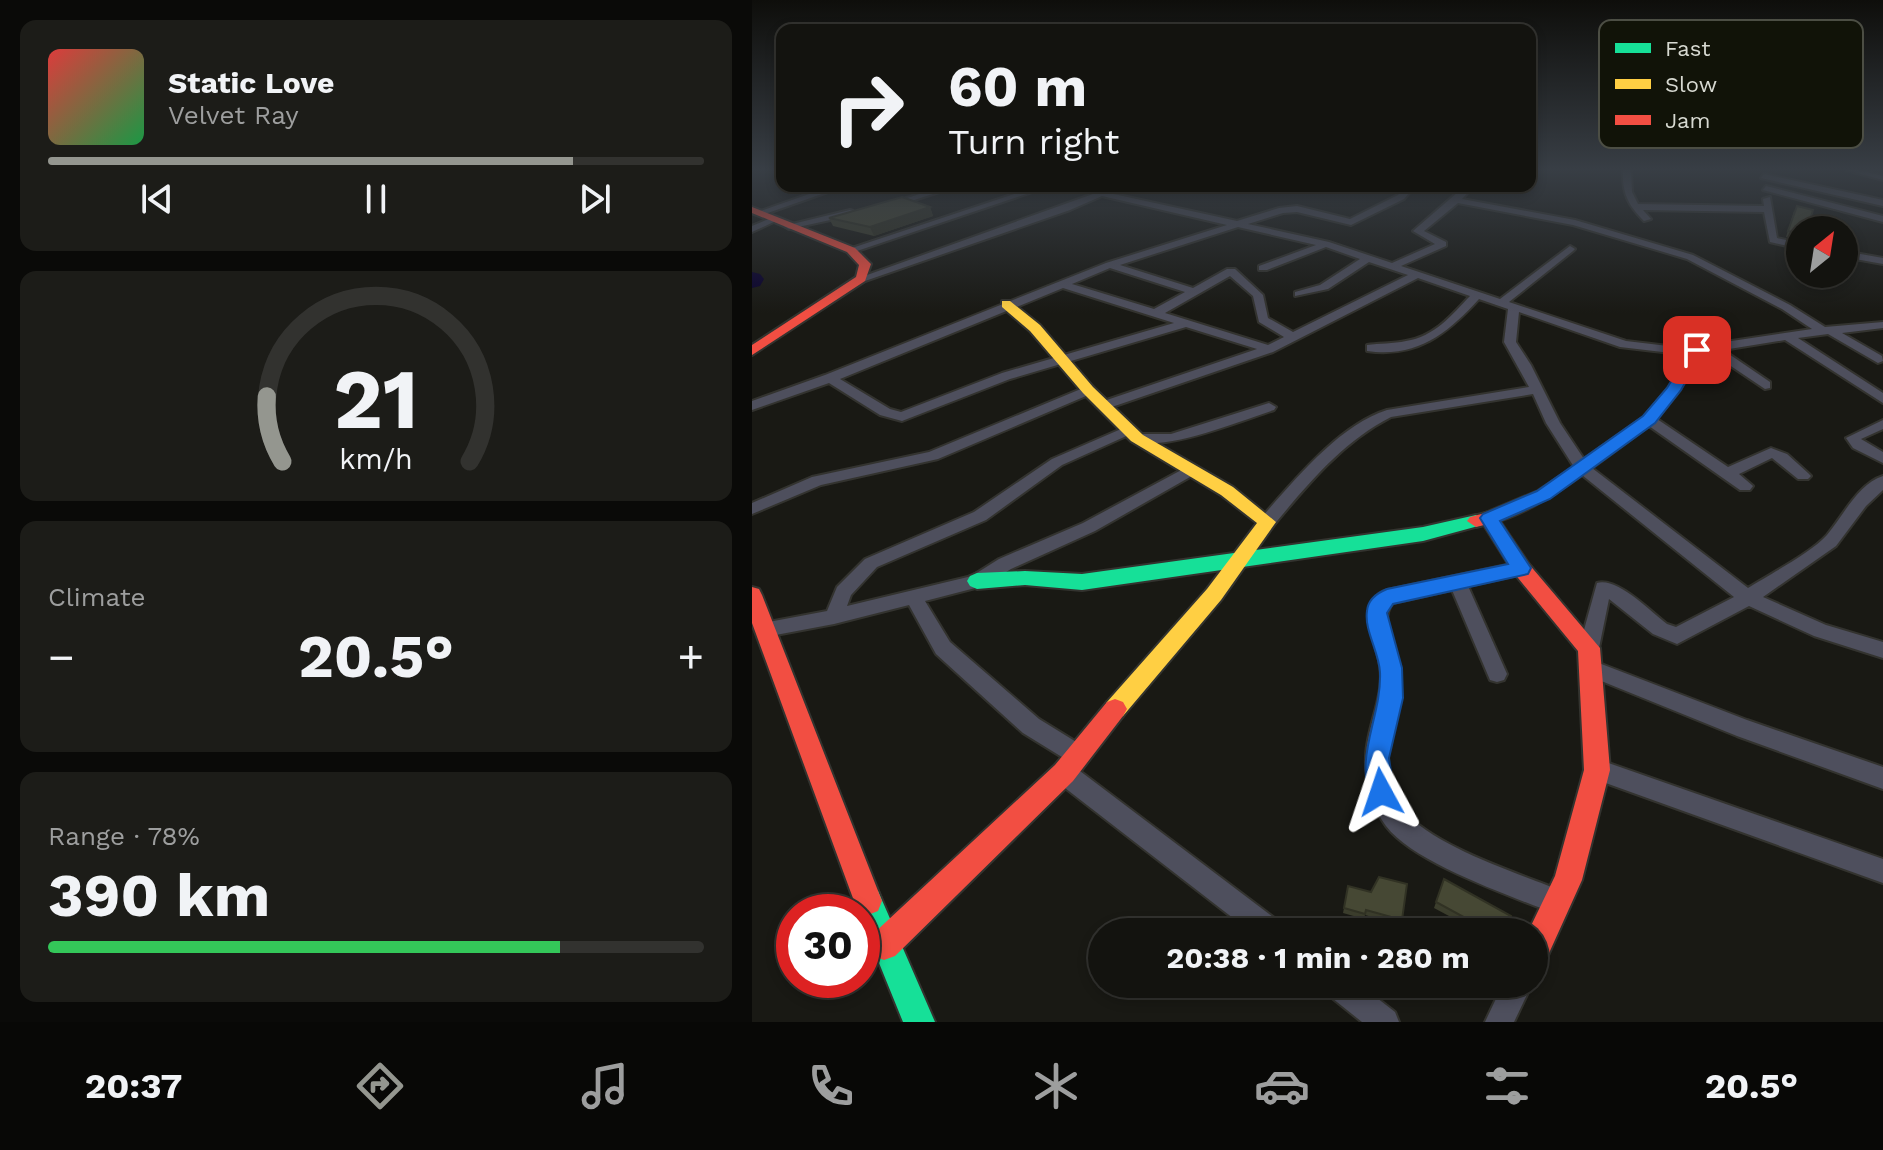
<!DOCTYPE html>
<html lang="en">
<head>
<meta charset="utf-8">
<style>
	:root { --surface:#13130f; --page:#1c1c18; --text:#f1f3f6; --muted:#9d9e9e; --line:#32322f; --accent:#94968f }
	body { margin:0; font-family:"Work Sans",sans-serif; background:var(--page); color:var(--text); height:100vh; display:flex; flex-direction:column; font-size:30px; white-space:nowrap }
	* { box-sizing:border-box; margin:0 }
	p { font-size:26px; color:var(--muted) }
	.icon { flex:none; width:44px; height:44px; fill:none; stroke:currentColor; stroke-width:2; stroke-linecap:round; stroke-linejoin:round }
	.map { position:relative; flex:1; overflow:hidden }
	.side { display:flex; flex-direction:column; gap:20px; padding:20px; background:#0a0a08; width:752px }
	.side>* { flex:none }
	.guide { position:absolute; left:24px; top:24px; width:760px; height:168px; border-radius:16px; box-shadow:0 4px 12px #0003,0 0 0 2px var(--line); background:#13130f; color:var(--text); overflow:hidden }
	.needle { width:52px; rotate:30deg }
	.tools { position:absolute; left:1034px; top:216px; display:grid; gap:16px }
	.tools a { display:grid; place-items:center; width:72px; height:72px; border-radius:50%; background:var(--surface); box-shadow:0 4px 12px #0003,0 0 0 2px var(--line); font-size:40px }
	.speed { position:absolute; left:24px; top:894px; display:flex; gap:16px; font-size:40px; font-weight:700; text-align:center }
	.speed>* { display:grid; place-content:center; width:104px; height:104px; border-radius:50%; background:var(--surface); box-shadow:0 4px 12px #0003,0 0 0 2px var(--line); line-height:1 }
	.speed .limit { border:12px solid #d22; background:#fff; color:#111 }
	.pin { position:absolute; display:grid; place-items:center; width:68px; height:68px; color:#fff; margin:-34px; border-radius:16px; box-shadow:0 4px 12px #0006 }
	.me { position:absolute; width:88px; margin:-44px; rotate:355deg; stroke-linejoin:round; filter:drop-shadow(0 0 6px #0008) }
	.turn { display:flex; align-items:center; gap:28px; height:168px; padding:0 40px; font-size:36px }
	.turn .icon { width:104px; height:104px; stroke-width:2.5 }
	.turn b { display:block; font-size:56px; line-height:68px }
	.big { font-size:60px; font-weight:700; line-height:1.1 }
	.side .widget { flex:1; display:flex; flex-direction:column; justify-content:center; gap:12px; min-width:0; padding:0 28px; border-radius:16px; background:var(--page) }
	.side .dial { align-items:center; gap:0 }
	.dial svg { height:208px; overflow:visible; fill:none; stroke:var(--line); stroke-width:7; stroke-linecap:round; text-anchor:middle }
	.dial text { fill:var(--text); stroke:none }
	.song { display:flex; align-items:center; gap:24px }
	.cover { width:96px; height:96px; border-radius:12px; background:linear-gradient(135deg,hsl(0 70% 55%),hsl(140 70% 35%)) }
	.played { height:8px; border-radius:4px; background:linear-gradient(90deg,var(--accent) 80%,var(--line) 80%) }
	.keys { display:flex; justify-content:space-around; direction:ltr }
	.heat { display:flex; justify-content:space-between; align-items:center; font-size:44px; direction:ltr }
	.charge { height:12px; border-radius:6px; background:linear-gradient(90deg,#34c759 78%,var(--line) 0) }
	.trip { position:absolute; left:336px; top:918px; width:460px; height:80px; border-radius:40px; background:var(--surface); box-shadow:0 4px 12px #0003,0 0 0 2px var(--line); font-weight:700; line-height:80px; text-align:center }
	.tabs { display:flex; height:128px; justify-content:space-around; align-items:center; background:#080806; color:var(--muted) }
	.tabs .icon { width:56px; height:56px }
	.tabs .current { color:var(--accent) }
	.tabs b { font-size:36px; color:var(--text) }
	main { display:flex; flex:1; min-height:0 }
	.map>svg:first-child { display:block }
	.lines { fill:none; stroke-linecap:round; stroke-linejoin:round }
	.river { fill:#0a022d; fill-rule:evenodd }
	.street-casing { stroke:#33332f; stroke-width:4 }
	.fast-casing { stroke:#33332f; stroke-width:4 }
	.slow-casing { stroke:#33332f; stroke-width:4 }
	.jam-casing { stroke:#33332f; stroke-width:4 }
	.street { fill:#4e4f5d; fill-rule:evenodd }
	.fast { fill:#16e098; fill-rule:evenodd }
	.slow { fill:#ffcf43; fill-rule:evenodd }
	.jam { fill:#f24e42; fill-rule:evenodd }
	.wall { fill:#3c3e2d }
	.shaded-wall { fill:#313224 }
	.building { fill:#464834; stroke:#313224; stroke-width:2 }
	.route { fill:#1a73e8; stroke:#114b97; stroke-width:2 }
	.key { fill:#111308; stroke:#4c4e44; stroke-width:2 }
	.key-label { font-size:22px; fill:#d7d9d1 }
</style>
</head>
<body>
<main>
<section class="side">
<div class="widget">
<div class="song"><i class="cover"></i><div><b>Static Love</b><p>Velvet Ray</p></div></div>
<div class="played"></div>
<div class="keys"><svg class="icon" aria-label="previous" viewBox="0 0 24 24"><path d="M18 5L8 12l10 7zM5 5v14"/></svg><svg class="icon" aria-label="pause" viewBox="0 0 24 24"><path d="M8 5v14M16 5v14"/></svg><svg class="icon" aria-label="next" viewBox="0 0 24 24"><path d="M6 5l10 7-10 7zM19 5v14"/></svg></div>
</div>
<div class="widget dial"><svg viewBox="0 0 100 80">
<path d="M14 69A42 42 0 1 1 86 69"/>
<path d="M14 69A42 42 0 0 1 8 44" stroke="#94968f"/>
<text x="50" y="56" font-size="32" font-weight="700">21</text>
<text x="50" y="72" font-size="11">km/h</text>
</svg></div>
<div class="widget"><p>Climate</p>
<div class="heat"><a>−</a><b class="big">20.5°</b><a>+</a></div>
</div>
<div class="widget"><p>Range · 78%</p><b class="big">390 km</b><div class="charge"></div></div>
</section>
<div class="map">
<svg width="1131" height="1022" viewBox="0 0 1131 1022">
	<rect width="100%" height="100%" fill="#191914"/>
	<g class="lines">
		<path class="river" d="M0,272L8,274L12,279L8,286L0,288Z"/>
		<defs>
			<path id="street" d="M871,170H879L880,192L886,204L1012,206L1011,199L1018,197L1025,238L1048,243V249L1018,242L1012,212L891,210L899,219L892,221C876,205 870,193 871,170Z
				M1094,170H1106L1131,176V180Z
				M1012,174L1131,200V206L1009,178Z
				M80,186L87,188L10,215L3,213Z
				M193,186H206L140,207L133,205Z
				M286,186H298L102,252L94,250Z
				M311,186L348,191L360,186H371L357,193L485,221L527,208L545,206L598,219L646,195L655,186H663L652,199L599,225L545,212L531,213L496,224L577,242L640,263L683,244L661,231L713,186H722L710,199L823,220L941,255L1038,305L1073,327L1131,322V328L1090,333L1130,356L1131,361L1126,363L1076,334L1046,338L1131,393V403L1033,340L971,350L1018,382V388L1013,389L958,352L949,353L928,390L905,419L976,467L1019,448L1035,454L1056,473L1059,476L1056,479H1046L1020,458L987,474L1001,486L998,490H988L897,426L840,468L996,588C1018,574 1059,553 1075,535C1091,516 1106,484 1131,476V490L1114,506L1084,546L1011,597L1074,625L1131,642V658L1062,636L997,606L925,644L901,634L857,599L847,648L844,654L837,656L830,654L827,648L845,583C865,577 898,611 915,624L924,627L982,597L830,475C811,489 754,527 731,522L729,518L731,514L786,491L822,467L794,423L781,394L639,417C590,442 555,485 521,526H509L507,522L509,518C542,481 587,425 635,410L777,387L752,342L756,309L727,299C695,334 665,358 615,351V345C628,343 641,344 654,341C682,337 700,315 718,296L666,278L521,352L351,410L344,406L346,403L505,349L434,327L258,379L150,421L128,415L77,383L0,410V401L73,375L354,263L475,225L350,196L318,210L113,281L104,279L341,194ZM706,203L821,225L935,259L1030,309L1060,329L933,348L874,341L757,302L821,251L823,249L818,246L748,299L649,266L694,246V242L672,231ZM486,227L564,245L507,266V270H515L574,247L608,259L568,285L543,292V296L576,289L617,262L656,275L541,332L516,318L511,295L483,269H475L441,288L368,265ZM358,268L433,292L402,309L320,284ZM478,276L501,296L507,322L532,337L516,345L413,313ZM311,288L422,323L250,373L149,412L138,409L88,379ZM767,312L868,347L936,355L916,388L892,417L832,459L808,423L779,365L764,342Z
				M1014,186L1131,216V222L1011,190Z
				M98,210L101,211V215L37,229L32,226Z
				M19,218L26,220L0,232V226Z
				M1092,251L1131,258V264L1092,257Z
				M336,386L343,390L341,393L186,459L69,485L0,514V503L60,477L177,452Z
				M517,403L524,407L522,410C493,419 401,457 378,438L385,434H419Z
				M1131,420V429L1109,439L1131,452V463L1101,448L1094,438Z
				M376,426L381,427L383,430L381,433L310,465L234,520L125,567L99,595L95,606L220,576L247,559L331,523L435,467H445L448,470L445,473L343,531L259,569L231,586L173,601L198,642L287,719L334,748L337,755L334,762L326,765L318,762L271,733L184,654L157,605L82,624L13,637L6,634L4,629L6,624L75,611L85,587L113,559L222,512L300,459Z
				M769,562L775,563L778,568L775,573L716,586L755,674L752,680L745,682L738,680L700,590L641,603C624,623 649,656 649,679C648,708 634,735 636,764C637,780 641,798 651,810C683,848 769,874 815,893L819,902L815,911L806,915C760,896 663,864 634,826C620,807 613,779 614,756C615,724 635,693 627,660C622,639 604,600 635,590Z
				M839,660L995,720L1131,767V789L985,736L832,674L829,668L832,662Z
				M845,759L1131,859V883L837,777L834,770L837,763Z
				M312,762L320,765L529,923L533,932H499L304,781L301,773L304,765Z
				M571,984H607L643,1012L647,1022H610L575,994Z
				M751,984H780L762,1022H733Z"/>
			<path id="fast" d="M724,515L733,521L730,525L671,541L330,590L273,585L225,589L218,586L215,581L218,576L225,573L273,571L330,574L671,527Z
				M116,887L126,891L183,1022H151L110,921V912H106L102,901L106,891Z"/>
			<path id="slow" d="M250,301H258L288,325L341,387L391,435L481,487L524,522L469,600L371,716L363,719L355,716L351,709L355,702L455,589L505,523L469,495L379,441L331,393L278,331L250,307Z"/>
			<path id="jam" d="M0,207L103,248L119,264L113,281L0,355V345L104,277L107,265L95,252L0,213Z
				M737,512L743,514L776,563L848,648L858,770L830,880L793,962L782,966V932H776L803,876L832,770L826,651L762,573L732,525L724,527L715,521L718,517Z
				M0,587L7,589L10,595L130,901L126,911L116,915L106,911L102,901L0,623Z
				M363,699L371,702L375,709L371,716L321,781L143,956L132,960L121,956L117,945L121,934L303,765L355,702Z"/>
		</defs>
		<use href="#street" class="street-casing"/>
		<use href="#fast" class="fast-casing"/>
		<use href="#slow" class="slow-casing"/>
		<use href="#jam" class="jam-casing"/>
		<use href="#street" class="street"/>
		<use href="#fast" class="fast"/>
		<use href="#slow" class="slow"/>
		<use href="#jam" class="jam"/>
	</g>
	<path class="wall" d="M178,207L181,216L122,236L81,226L77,218Z
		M1042,211L1048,230V239L1034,237Z
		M692,879L753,932H727L682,908Z
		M655,884L649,925L613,915L612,919L591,913L592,908L619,892Z"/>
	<path class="shaded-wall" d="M178,207L181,216L122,236L118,227Z"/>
	<path class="building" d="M150,197L178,207L118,227L77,218Z
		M1045,206L1061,210L1055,230H1048V233L1036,231Z
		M627,877L655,884L650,920L614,910L613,914L592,908L596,886L619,892Z
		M692,879L759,916L753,932H739L684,902Z"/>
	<linearGradient id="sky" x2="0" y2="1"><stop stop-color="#0e0e0b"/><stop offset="0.54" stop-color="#383e45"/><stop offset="1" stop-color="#383e45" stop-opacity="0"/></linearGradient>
	<rect width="1131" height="313" fill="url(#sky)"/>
	<path class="route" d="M945,346L952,350L929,390L903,423L798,499L748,521L779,568L776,574L641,604L635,613L650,668L651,698L637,758L642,792L638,801L629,805L620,801C601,757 630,717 628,672C627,652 612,630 615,611C616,599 625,593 635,589L756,564L728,518L731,514L785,491L891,416L915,388L940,347Z"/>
	<rect x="847" y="20" width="264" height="128" rx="12" class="key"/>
	<rect x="863" y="43" width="36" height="10" fill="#16e098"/>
	<rect x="863" y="79" width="36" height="10" fill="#ffcf43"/>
	<rect x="863" y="115" width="36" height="10" fill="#f24e42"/>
	<g class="key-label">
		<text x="913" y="56">Fast</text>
		<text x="913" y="92">Slow</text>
		<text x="913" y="128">Jam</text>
	</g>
</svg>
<div class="tools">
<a><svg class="needle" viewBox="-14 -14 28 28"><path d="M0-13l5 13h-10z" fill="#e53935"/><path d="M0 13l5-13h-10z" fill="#9d9e9e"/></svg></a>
</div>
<div class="speed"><div class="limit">30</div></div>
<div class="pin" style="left:945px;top:350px;background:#d93025"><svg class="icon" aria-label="arrive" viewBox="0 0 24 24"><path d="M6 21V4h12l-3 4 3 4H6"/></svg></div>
<svg class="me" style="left:629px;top:792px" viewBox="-20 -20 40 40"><path d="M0-17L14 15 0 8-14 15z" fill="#1a73e8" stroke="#fff" stroke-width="4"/></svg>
<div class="trip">20:38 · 1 min · 280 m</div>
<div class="guide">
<div class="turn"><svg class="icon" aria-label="right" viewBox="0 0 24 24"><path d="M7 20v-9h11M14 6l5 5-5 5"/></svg><div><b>60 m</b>Turn right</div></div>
</div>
</div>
</main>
<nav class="tabs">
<b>20:37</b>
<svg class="icon current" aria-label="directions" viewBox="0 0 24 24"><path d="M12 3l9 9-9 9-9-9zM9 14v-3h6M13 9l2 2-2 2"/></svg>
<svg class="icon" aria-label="music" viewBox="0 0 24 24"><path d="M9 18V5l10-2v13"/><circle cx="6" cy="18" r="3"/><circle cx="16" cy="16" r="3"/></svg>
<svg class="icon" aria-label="phone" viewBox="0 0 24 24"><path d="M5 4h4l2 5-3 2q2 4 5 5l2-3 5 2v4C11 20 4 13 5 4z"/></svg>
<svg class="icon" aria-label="climate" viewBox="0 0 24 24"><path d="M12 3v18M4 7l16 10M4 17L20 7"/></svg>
<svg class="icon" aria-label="car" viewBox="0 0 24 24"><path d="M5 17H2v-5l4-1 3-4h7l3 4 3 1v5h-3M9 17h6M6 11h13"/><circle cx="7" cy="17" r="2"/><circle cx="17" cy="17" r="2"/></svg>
<svg class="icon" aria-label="filters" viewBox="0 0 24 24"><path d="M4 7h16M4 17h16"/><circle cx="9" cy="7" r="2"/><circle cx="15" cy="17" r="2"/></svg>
<b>20.5°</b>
</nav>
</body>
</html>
